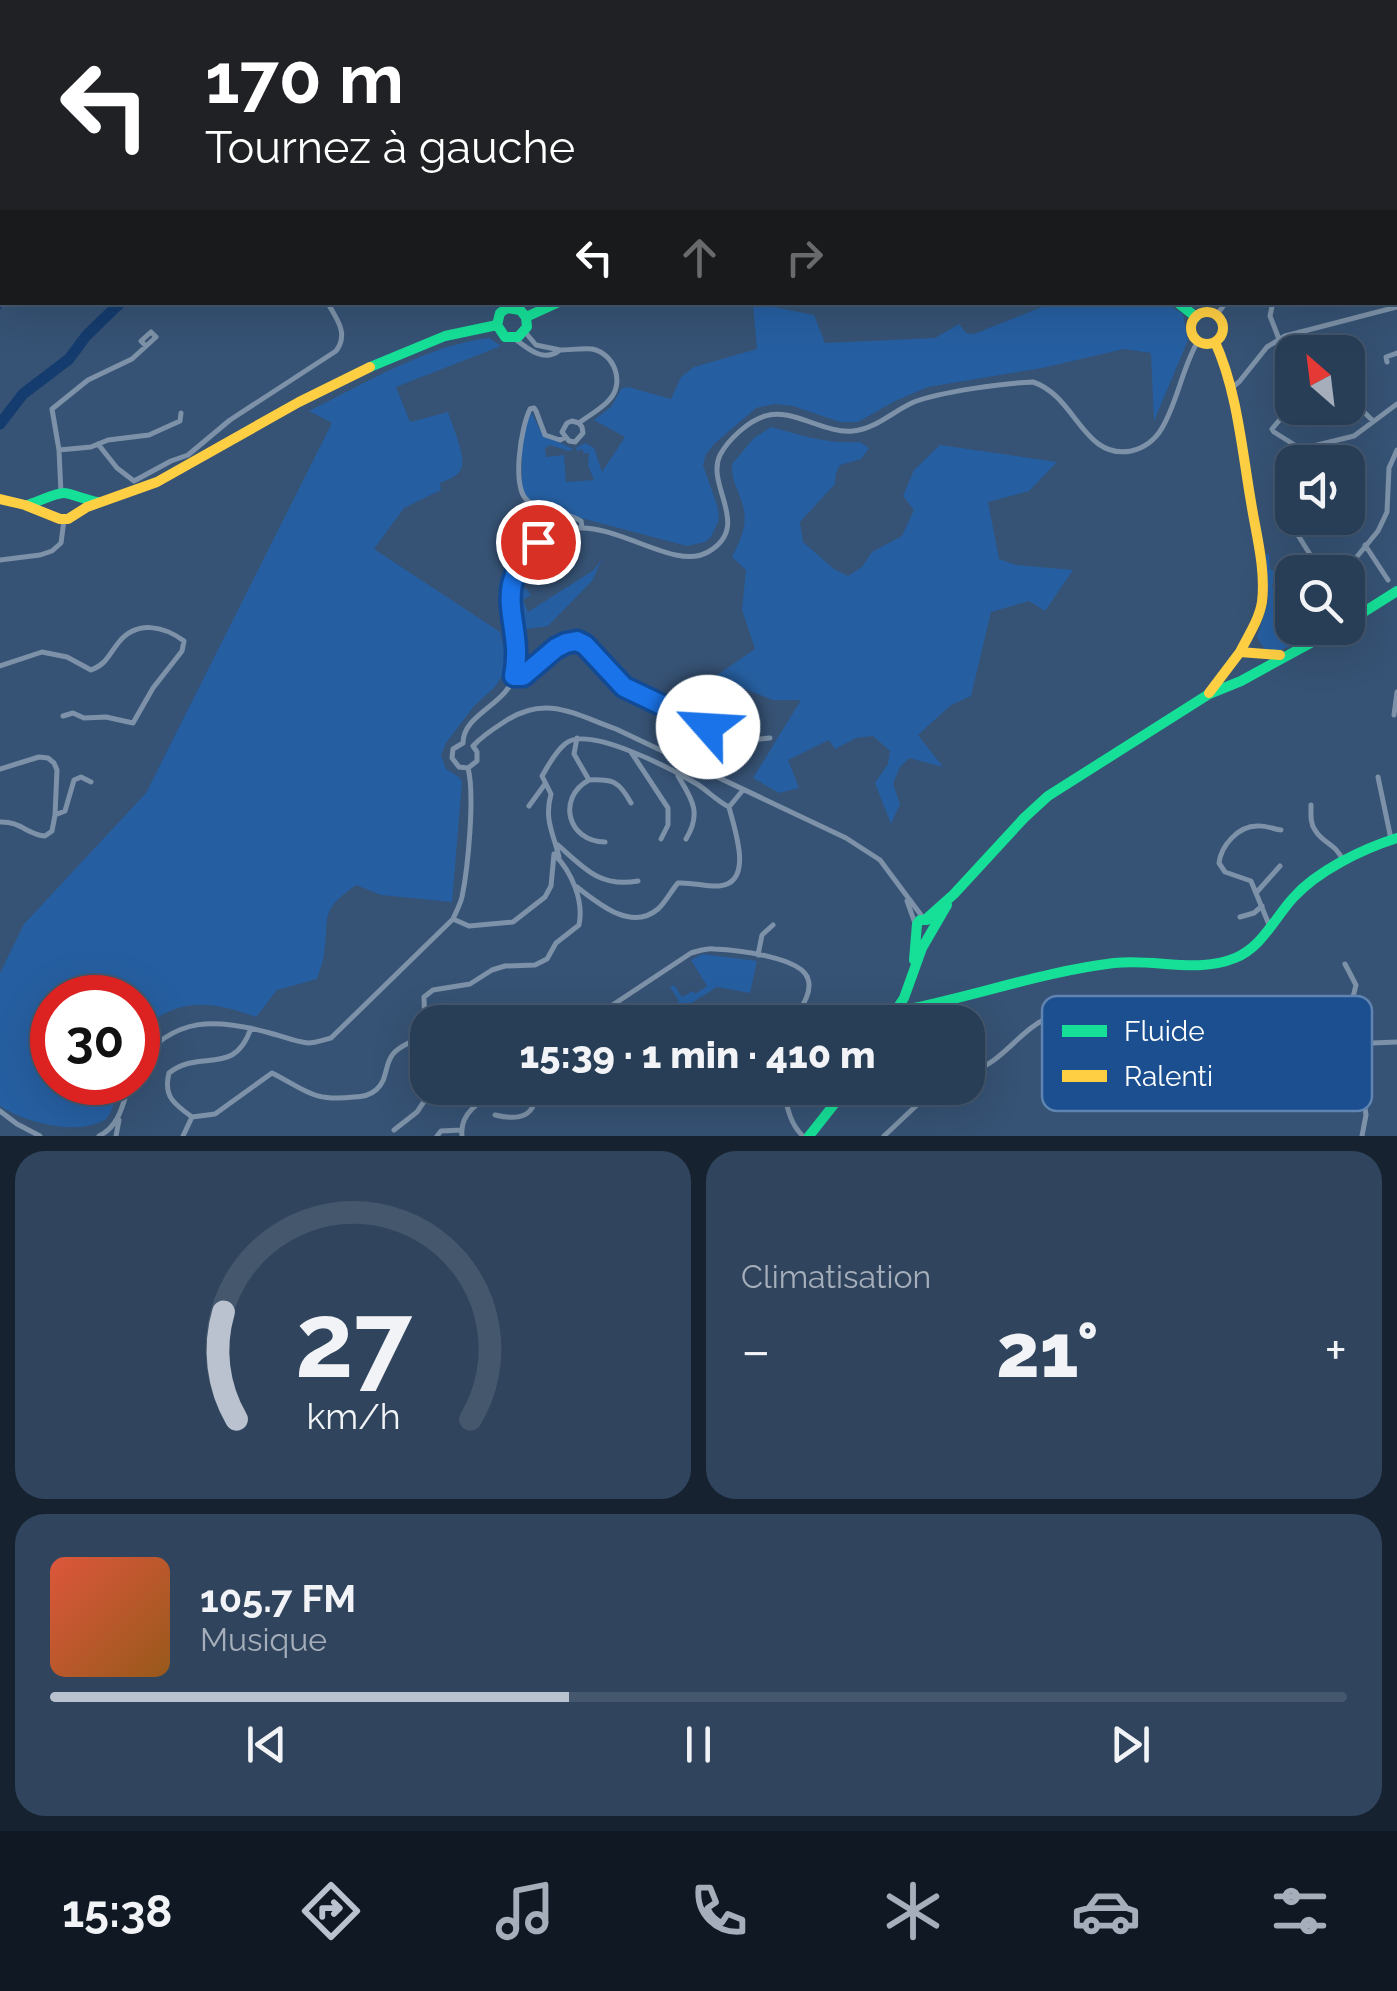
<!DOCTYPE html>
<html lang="fr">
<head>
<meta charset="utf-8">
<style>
	:root { --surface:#283e57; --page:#30455d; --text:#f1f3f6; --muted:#a5aeba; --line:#44576d; --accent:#b9c2ce }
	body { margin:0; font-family:Raleway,sans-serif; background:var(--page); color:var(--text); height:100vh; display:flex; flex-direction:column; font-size:38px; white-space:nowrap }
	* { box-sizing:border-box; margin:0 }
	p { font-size:32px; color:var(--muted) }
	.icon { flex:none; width:55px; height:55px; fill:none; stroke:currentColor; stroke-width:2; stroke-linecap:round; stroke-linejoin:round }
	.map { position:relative; height:1136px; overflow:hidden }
	.side { display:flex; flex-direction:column; gap:15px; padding:15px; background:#162230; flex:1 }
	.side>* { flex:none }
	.banner { position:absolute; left:0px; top:0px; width:1398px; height:305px; box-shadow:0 10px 40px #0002,0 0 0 2px var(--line); background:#202124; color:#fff; overflow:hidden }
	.needle { width:65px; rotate:332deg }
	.tools { position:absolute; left:1275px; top:335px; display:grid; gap:20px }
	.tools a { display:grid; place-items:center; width:90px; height:90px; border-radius:20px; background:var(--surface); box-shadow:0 10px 40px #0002,0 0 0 2px var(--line); font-size:50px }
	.speed { position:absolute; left:30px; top:975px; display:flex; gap:20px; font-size:50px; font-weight:700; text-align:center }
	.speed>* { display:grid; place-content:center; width:130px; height:130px; border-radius:50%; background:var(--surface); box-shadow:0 10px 40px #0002,0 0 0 2px var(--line); line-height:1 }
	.speed .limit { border:15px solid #d22; background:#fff; color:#111 }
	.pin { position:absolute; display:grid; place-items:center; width:85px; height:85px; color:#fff; margin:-42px; border:5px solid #fff; border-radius:50%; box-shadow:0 2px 10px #0007 }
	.me { position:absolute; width:110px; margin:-55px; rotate:296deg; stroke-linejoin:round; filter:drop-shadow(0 0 8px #0008) }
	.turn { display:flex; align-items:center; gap:35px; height:210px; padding:0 40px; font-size:45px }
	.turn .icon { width:130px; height:130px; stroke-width:2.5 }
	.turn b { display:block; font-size:70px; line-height:85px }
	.lanes { display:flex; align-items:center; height:95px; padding:0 40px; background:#0003; justify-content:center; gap:50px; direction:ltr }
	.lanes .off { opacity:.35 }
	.big { font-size:75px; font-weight:800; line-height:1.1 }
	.side .card { flex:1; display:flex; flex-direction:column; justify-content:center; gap:15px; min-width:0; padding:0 35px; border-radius:30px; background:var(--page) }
	.side .dial { align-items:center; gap:0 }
	.dial svg { height:260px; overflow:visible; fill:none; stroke:var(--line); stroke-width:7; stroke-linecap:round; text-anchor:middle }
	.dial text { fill:var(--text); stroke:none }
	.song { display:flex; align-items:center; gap:30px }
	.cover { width:120px; height:120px; border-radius:15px; background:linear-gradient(135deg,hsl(10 70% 55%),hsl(30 70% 35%)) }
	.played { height:10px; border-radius:5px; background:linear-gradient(90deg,var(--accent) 40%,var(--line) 40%) }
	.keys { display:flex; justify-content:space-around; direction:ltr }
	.heat { display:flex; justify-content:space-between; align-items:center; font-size:55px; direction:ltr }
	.side .tiles { flex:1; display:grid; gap:15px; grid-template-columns:1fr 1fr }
	.card:last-child { grid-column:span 2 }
	.trip { position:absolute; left:410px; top:1005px; width:575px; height:100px; border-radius:30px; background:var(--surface); box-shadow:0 10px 40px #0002,0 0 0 2px var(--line); font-weight:800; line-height:100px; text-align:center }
	.menu { display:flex; height:160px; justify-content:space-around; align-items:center; background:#101923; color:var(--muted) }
	.menu .icon { width:70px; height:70px }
	.menu .on { color:var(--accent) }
	.menu b { font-size:45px; color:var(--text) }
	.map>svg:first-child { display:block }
	.green { fill:#265fa1 }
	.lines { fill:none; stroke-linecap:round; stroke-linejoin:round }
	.stream { stroke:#153c6e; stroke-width:2.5 }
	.river { stroke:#153c6e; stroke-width:11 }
	.street { stroke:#7d92a8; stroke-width:5 }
	.fast { stroke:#16e098; stroke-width:10 }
	.slow { stroke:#ffcf43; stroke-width:10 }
	.route-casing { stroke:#114b97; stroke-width:25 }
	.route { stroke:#1a73e8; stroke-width:18 }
	.key { fill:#1b4f8f; stroke:#5f84b1; stroke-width:2.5 }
	.key-label { font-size:28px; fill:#fff }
</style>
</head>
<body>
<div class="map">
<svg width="1397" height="1136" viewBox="0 0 1397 1136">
	<rect width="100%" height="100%" fill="#365274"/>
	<path class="green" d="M429,0H1003V2H431Z
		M753,303L814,315L825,343L935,338L959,324L966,333L974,334L1052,303H1165L1183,314L1188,340L1154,421L1151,353L1124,349L1042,368L928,387L895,401L858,422H840L793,406L775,404L756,408L714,444L706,454L703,465L718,508L719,520L711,537L705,542L687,546L577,517L528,499L522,492V440L529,413L532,414L542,434L573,449L569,451L550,445L545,448L546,457L564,455L566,482L594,480L588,465L589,453H584L582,449L576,451L577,447L585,443L594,448L602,472L625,437L594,420L611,407L622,388L628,387L671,399L681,377L694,367L757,349Z
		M489,338L501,346L396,387L410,422L448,412C452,425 467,458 461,469C457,477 447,480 440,483L441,490L404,508L374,549L500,632L505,655L504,673L495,687L474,706L446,743L441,755L446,769L459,777L462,782L452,902L381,895L356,885C318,912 330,916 324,955C323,963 319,971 317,979L277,990L256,1017C209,1000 176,997 138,1033V998H52V1082L114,1083C118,1095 114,1109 106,1119C81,1136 27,1124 0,1106V973L24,924L146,793L332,423L309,411C364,384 428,345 489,338Z
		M771,427C804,436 826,444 860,442L869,448L861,459L840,465L836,473L835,484L800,522L803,542L834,569L848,576L862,567L872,552L902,536L914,510L903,496L914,470L940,445L1057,462L1029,491L988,502L999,559L1016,565L1073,570L1045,611L1029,601L991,612L971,696L951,705L918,735L943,767L909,758L900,767L893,784L900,804L891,824L875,783L888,764L890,751L873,736L856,738L835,749L829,740L788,760L799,788L779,793L753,778L801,700H773L731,684L717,675L755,649L742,610L746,570L732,557C741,539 749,523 742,503C737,485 732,484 732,464L754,438Z
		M1269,553L1270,569L1278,573L1272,585L1289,634L1295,628L1311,635L1275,653L1265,650L1257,637L1268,602L1266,555Z
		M602,559L592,581L548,626L520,630L517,593L526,588L531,595L523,600L528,612L594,570Z
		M702,954L757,961L750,993L717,987L690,1004L687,1013L682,1016L676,1008L662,1017L656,1008L660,1006L663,1011L679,1001L670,987L674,985L682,997L693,991L695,994L707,986L691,960Z"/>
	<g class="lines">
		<path class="stream" d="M63,0V2
			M0,76L2,78
			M0,308L2,301"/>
		<path class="river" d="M424,2L425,0
			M0,424L23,394L69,359L86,336L121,302"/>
		<path class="street" d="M68,0L69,2
			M221,0L222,2
			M36,2V0
			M101,2L104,0
			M162,2L164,0
			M203,2L204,0
			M1395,93H1397
			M0,165L2,163
			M1395,301L1397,300
			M1273,302L1270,316L1279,339
			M1216,316L1226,302
			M525,332L536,345L560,350
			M514,338C528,349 544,363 560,350C570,350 582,348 592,349C614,353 625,382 610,399C602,409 589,415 579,423L572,421L567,423L562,432L569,441L575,442L583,433L582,427L579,423
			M1387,362L1386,357L1397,353
			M1230,389L1239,382L1267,347L1285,336L1397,307
			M1350,390L1355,396L1356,404L1373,421
			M1292,405L1272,429L1274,432L1301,449L1302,462
			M564,438L560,440L545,435L536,411L534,408L530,409C521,427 511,488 528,501C542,511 564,510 581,521L582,527
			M98,444L117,468L134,481L171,461L188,455L230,420L336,351C349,334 337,319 327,302
			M1301,449L1354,436L1397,404
			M59,450L91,447L108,440L149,435L180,421L181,413
			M1278,462L1285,460L1298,462
			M61,493L59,450L52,409L88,380L132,359L156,337L151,332L141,341L146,346
			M1299,518L1296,532L1321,572
			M514,519L536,543
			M507,525L531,548
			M1365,545L1388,580
			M0,560L40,555L52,551L61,543L64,520
			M1305,572L1313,560
			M1348,578L1355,559L1378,531L1387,512L1389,468L1397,450
			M1348,602L1355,618
			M0,666L42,652L67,657L91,670C107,664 109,654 119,642C137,620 164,626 184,641L182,651L153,688L133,723L106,717L84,718L73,713L63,716
			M514,677C537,674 549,642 573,642C590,641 609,677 625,687C638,696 727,739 739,740C749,741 760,739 770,738
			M1394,715L1397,692
			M577,738L574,754L589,780
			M463,743C463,713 510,704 515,672C519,645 505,617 510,589C512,572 522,555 535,544C593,495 666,576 708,552C753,526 705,486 720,455C728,440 748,421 765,416C791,407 824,434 853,431C876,429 893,411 914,402C940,392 1004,383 1033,382C1076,396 1083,460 1131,451C1144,448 1155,440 1162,428C1178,401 1182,368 1198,341
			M463,743L453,749L452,758L459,767L468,768
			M473,746C482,736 493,729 504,722C545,694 574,714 616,729L846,838L880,860L924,919
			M631,752L668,808V825L661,839
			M468,768L477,761V752L473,746
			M0,769L39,757L48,758L54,763L57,770L55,815L52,831L45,836C28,835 20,821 0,822
			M678,776C692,799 702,813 686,839
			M1378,777L1391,839
			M589,780C556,798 568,842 605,842
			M589,780C613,779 619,781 631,803
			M1311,805C1311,814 1310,823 1315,830C1323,844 1336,843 1343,861
			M529,806L545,784
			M729,807L743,790
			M55,815L65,811L74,780L81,777L91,782
			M558,845C584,868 600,888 638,881
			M559,857C553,832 544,820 551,794L542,776C548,766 555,752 565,744C587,724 674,770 697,784C708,791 717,801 729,807C734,828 755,883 719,886C706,887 692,882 678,883C671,891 666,902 658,909C631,932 598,903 577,887
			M1256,893L1280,866
			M907,901L916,926
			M1240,917L1254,913L1262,906
			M453,919L469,926L513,922L545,897L551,886L554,854
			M1270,927L1251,881L1225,872L1219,863C1221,846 1238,826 1257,826C1264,825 1274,829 1281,830
			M758,955L762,935L773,925
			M1345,964L1356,985L1348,1017L1351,1042
			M587,1022L691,953C699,951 706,948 714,949C736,950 802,957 808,979C813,994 799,1010 792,1022
			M138,1064C174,1016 216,1018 270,1033C282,1036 296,1042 308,1043C315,1043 324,1040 331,1038L453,919C456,912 460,905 462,897C468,868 475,795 468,768
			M968,1073C997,1064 1008,1046 1031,1028C1052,1012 1093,997 1119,1006
			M587,1088L592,1092
			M783,1088C787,1105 789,1123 803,1136
			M0,1111L17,1124L40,1136
			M495,1115C520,1121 536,1117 537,1088
			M192,1117C174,1104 163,1096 169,1073C200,1048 234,1078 251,1028
			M394,1130L417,1112L433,1088
			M99,1136C120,1126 123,1103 130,1082
			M116,1136L119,1120
			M183,1136L192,1117L215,1114L272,1073C306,1090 312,1102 354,1097C362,1097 370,1095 376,1090C388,1080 384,1065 393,1054C401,1044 416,1042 425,1032L424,997L433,990L470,984L492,970L505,966L535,965L547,959L556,943L579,925C584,901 572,872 554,854
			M437,1136L441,1131L461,1130
			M462,1136C459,1111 484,1099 503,1088
			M884,1136L935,1088
			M1362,1136L1366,1115L1365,1108L1358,1103C1324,1100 1276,1102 1245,1087L1241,1074L1254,1055L1274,1047L1397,1042"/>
		<path class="fast" d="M1371,2L1383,0
			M1177,302L1196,317
			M526,317L559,302
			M497,325L505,337H518L527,327L526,317
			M497,325L500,313L507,308L520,310L526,317
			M370,367L445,336L497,325
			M30,504C40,501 55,493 64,493C70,493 89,501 98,502
			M1348,622L1397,591
			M926,919L954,894L1024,818L1048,796L1209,694L1241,681L1338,628
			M914,960L917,924L920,920H927
			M914,1008C981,994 1047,971 1114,963C1154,958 1197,974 1235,958C1262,947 1274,919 1293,898C1317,871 1362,849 1397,838
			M901,1015L898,1007L904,998L922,948L947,905
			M893,1022L901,1015H911L914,1008
			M809,1136L847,1088"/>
		<path class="slow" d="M1343,2L1356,0
			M1191 328a16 16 0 1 1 32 0a16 16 0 1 1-32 0Z
			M1215,342C1237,390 1242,450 1251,502C1256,534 1266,569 1262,602C1259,620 1248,636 1240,652
			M0,499L25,505L60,519H68L87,507L157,482L299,402L370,367
			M1209,693L1240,652L1280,655"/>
	</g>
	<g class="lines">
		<defs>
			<path id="route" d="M538,542C487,592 525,621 514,676H523L556,648L566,643L577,641L585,645L624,687L708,727"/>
		</defs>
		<use href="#route" class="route-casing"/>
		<use href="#route" class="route"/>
	</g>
	<rect x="1042" y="996" width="330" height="115" rx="15" class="key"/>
	<rect x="1062" y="1025" width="45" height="12" fill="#16e098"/>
	<rect x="1062" y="1070" width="45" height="12" fill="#ffcf43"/>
	<g class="key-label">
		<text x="1124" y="1041">Fluide</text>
		<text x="1124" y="1086">Ralenti</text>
	</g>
</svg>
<div class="tools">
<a><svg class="needle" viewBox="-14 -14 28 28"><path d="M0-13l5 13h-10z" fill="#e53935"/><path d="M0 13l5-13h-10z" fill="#a5aeba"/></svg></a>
<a><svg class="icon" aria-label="sound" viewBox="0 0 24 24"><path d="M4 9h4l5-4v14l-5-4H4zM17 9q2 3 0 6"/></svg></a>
<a><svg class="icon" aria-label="search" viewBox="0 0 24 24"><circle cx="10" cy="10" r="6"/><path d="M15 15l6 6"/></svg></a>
</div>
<div class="speed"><div class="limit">30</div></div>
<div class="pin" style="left:538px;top:542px;background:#d93025"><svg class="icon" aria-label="arrive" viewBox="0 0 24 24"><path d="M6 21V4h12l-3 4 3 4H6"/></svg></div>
<svg class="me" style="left:708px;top:727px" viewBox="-20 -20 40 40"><circle r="19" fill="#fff"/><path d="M0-13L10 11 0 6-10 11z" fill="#1a73e8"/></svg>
<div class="trip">15:39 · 1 min · 410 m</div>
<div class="banner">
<div class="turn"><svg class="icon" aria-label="left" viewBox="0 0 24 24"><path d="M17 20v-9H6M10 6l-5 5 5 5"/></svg><div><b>170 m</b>Tournez à gauche</div></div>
<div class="lanes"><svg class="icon" aria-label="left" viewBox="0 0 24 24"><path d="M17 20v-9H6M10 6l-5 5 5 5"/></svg><svg class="icon off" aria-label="ahead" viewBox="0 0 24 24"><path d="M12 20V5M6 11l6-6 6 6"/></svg><svg class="icon off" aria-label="right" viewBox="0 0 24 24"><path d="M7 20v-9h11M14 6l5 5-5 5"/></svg></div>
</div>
</div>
<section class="side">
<div class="tiles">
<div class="card dial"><svg viewBox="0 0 100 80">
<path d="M14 69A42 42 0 1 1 86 69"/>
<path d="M14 69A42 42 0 0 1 10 36" stroke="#b9c2ce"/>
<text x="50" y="56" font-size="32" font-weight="700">27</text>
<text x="50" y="72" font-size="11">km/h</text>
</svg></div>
<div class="card"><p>Climatisation</p>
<div class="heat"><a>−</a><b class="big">21°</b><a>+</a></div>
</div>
<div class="card">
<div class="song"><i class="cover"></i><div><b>105.7 FM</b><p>Musique</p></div></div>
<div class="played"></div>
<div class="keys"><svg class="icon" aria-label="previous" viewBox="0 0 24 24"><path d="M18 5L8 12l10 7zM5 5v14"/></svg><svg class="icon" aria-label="pause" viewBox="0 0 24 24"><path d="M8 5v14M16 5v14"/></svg><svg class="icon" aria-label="next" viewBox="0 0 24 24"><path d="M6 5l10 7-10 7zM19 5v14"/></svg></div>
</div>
</div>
</section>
<nav class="menu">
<b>15:38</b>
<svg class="icon on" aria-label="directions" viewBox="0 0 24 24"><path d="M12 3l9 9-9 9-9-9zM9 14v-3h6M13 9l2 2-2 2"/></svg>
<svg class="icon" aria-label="music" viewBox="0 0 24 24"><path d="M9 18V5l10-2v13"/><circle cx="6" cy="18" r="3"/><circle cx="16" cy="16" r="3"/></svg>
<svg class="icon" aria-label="phone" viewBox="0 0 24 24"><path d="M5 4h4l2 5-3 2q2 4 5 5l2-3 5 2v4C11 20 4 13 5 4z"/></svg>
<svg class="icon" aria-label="climate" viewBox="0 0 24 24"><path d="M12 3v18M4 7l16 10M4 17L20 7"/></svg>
<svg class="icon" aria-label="car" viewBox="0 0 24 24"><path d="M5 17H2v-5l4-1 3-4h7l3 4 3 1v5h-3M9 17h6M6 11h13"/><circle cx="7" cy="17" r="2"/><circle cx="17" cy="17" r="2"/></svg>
<svg class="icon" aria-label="filters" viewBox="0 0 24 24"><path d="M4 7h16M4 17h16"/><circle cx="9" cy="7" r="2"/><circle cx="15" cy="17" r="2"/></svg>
</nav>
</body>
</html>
